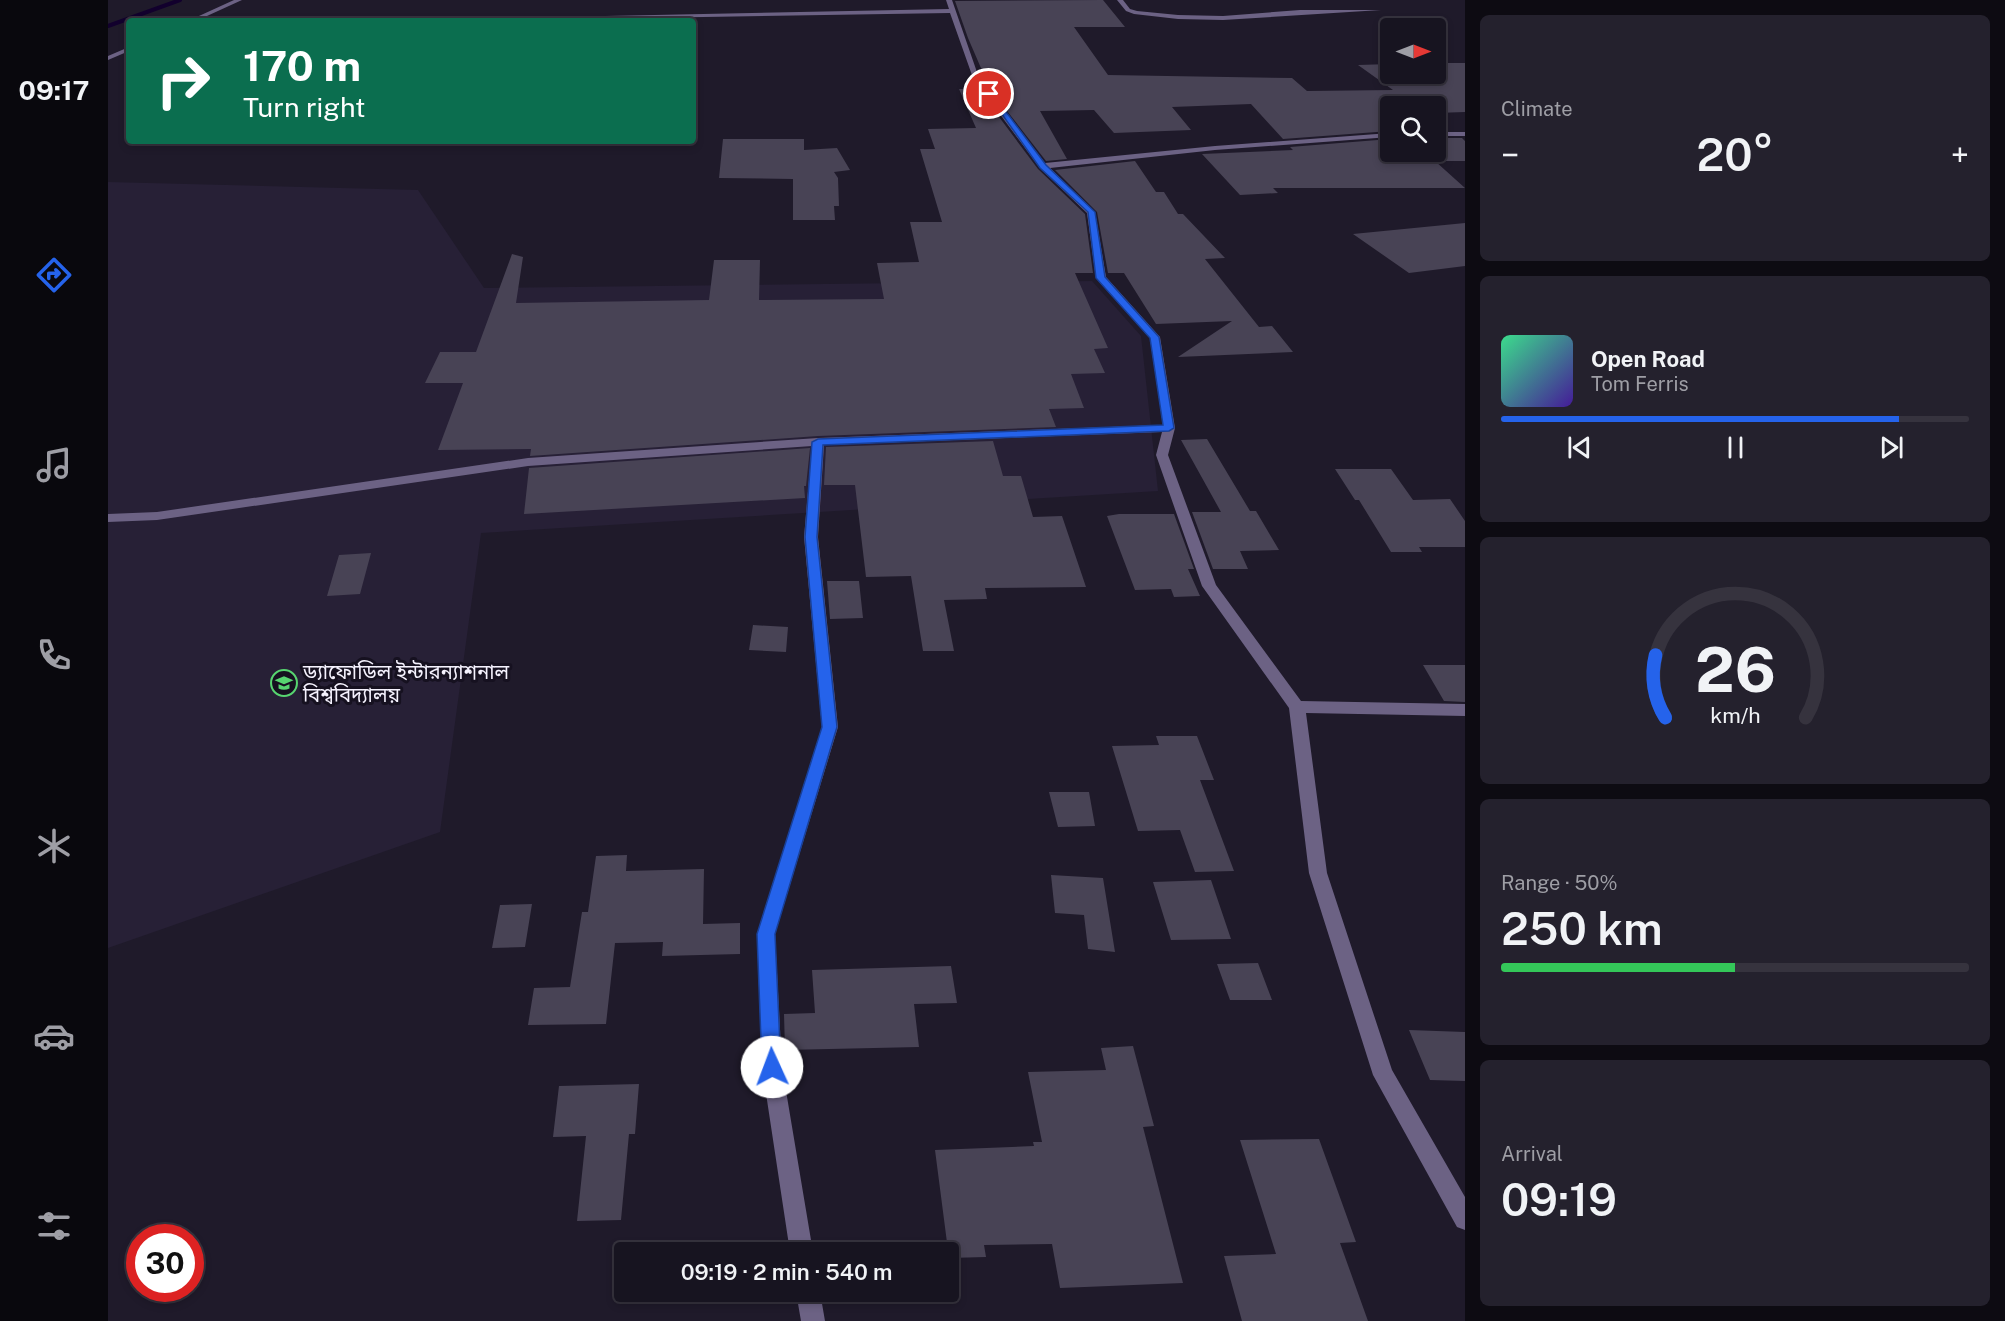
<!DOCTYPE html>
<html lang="en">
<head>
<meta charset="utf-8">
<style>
	:root { --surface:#171420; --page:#24212d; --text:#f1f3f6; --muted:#9e9ea5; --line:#36333e; --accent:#2563eb }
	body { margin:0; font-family:"Public Sans","Noto Sans Bengali",sans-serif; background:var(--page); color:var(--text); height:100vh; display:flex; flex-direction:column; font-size:22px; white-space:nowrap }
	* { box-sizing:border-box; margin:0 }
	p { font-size:20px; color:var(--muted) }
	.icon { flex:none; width:33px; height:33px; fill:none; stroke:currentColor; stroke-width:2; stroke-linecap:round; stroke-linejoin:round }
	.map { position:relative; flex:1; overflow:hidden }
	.side { display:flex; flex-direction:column; gap:15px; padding:15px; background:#0d0b12; width:540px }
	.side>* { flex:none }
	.hud { position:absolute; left:18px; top:18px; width:570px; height:126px; border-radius:6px; box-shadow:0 3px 9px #0003,0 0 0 2px var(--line); background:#0b6e4f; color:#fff; overflow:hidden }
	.needle { width:39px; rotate:90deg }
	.controls { position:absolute; left:1272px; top:18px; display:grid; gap:12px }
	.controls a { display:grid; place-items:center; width:66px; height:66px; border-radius:6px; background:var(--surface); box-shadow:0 3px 9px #0003,0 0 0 2px var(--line); font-size:30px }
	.speed { position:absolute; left:18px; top:1224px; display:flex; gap:12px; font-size:30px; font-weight:700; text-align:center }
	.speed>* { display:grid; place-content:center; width:78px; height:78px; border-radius:50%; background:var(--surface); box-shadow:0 3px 9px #0003,0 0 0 2px var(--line); line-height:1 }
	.speed .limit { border:9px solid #d22; background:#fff; color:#111 }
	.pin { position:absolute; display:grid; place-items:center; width:51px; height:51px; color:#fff; margin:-26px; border:3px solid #fff; border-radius:50%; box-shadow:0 2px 6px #0007 }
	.me { position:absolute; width:66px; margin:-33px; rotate:358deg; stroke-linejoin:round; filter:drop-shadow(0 0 4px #0008) }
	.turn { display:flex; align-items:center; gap:21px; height:126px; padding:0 18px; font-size:27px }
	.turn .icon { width:78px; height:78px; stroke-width:2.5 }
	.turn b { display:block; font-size:42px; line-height:51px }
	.big { font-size:45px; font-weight:600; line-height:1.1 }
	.side .card { flex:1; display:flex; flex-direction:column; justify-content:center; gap:9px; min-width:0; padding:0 21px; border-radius:9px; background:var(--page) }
	.side .dial { align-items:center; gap:0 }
	.dial svg { height:156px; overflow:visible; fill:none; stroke:var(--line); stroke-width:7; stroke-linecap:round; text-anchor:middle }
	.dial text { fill:var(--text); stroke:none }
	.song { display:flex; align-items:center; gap:18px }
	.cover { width:72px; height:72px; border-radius:9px; background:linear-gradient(135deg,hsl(150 70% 55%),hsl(260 70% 35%)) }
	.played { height:6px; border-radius:3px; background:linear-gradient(90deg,var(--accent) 85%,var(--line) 85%) }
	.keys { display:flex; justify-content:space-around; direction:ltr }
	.heat { display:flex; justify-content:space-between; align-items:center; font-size:33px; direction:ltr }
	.charge { height:9px; border-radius:4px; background:linear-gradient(90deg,#34c759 50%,var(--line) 0) }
	.trip { position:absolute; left:506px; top:1242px; width:345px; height:60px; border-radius:6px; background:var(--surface); box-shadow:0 3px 9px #0003,0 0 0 2px var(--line); font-weight:600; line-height:60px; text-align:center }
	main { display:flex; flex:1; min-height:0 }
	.tab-bar { display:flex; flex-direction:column; width:108px; justify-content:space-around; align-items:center; background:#09080d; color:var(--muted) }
	.tab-bar .icon { width:42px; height:42px }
	.tab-bar .current { color:var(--accent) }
	.tab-bar b { font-size:27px; color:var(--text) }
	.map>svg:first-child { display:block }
	.built { fill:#272036 }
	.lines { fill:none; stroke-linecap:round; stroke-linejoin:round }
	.stream { stroke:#12002d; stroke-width:4 }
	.building { fill:#484355 }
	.minor { fill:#6c6284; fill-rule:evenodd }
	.route { fill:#2563eb; stroke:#184099; stroke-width:1.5 }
	.labels { text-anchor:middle; stroke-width:6; stroke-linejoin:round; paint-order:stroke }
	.poi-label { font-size:20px; fill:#f5f2fe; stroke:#161120; text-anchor:start }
</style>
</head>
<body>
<main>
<nav class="tab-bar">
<b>09:17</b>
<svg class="icon current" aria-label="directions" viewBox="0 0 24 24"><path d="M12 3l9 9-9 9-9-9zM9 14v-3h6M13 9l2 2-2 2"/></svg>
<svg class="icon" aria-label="music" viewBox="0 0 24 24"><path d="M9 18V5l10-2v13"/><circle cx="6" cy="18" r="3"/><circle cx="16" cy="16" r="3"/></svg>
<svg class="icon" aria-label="phone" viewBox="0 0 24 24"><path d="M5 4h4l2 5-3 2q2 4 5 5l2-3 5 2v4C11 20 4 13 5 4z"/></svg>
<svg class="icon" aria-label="climate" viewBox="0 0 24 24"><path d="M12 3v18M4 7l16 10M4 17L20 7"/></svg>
<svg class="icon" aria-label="car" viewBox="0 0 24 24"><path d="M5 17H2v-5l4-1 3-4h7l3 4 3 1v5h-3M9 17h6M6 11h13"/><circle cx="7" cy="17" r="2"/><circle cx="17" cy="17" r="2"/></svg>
<svg class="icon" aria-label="filters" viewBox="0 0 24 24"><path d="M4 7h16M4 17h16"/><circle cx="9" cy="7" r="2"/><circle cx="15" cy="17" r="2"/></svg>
</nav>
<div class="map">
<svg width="1357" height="1321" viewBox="0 0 1357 1321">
	<rect width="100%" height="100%" fill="#1f1a2a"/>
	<path class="built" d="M0,182L310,190L376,288L984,281L1033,336L1050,491L373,533L332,832L0,948Z"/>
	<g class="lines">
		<path class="stream" d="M0,26L72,0"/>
	</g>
	<path class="building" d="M995,0L1017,27H966L1000,75L1184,78L1199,91L1285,90L1250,65L1282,64V74H1328V63H1357V112L1328,113V106H1282V131L1175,139L1143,104L1064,107L1083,130L1006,133L986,110L932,111L959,159L938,161L882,89L860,38L847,1Z
		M851,89H870L930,169L977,214L985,273H967L1000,348L986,349L997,373L963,374L976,408L941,409L948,427L710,436L422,456L423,449L330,450L355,383H317L332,352H368L404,254L415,257L408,303L601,300L606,260H652L651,300L776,299L769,263L811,262L802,222H834L812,149H827L820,129L868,128Z
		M1328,138H1354L1357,141V161H1327L1357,188H1165L1170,193L1132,195L1094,154L1185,150L1182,147L1282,139V152H1328Z
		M615,139H696V150L729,148L742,170L726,172L730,178L731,206H726L727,220H685V179L611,178Z
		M1027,161L1048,192H1056L1070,214H1075L1117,258L1097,259L1151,327L1164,326L1185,352L1070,357L1124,321L1048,324L1016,273H1000L989,212L947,170Z
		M1357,223V266L1301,273L1245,234Z
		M1099,439L1142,511H1148L1171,550L1132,551L1140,569H1105L1084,512H1113L1073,440Z
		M885,441L895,476H913L925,517L954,516L978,587L877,588L879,599L836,600L846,651H815L803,576L758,577L747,485H716L718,447Z
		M702,448L698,486H696L697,498L416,514L421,468Z
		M1227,469H1283L1305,500L1342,499L1357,521V547H1311L1314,552H1283L1251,500H1247Z
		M1011,514H1066L1086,569H1080L1092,596L1066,597L1063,589L1027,590L999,516Z
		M263,553L252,594L219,596L231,555Z
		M719,581H751L755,618L722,619Z
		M645,625L680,627L678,652L641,650Z
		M1315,665H1357V702L1336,701Z
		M1048,736H1089L1106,780H1092L1126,871L1087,872L1072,830L1030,831L1004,746L1051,745Z
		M941,792H981L987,826L950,827Z
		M519,855L518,871L596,869L595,924L632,923V954L554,956L555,942L507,943L498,1024L420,1025L426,988L462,987L474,912H480L488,856Z
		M943,875L995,878L1007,952L980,949L976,915L947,913Z
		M1103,880L1123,939L1063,940L1045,882Z
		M424,904L417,947L384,948L392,905Z
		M1150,963L1164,1000H1122L1109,964Z
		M843,966L849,1003L806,1004L811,1047L677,1050L676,1014L707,1013L704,970Z
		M1301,1030L1357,1032V1081L1322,1080Z
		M1025,1046L1046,1126L1035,1127L1075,1283L952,1288L944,1244L876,1245L878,1257L841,1258L827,1150L926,1146L925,1142H934L920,1072L998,1070L993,1048Z
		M531,1084L527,1134H521L513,1220L469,1221L478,1136L445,1137L451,1086Z
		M1211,1139L1248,1242L1232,1243L1260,1321H1134L1116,1256L1168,1254L1132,1140Z"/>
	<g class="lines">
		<path class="minor" d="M126,0H134L88,21H80Z
			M838,0H844L871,78L937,163L1107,146L1282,133V137L1107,150L942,168L987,212L998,277L1052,337L1067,428L1060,455L1108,585L1193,701L1357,704V716L1198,713L1219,873L1284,1070L1357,1197V1230L1349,1227L1265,1075L1201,873L1181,708L1094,586L1048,455L1054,432L716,445L710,537L730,727L667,934L674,1067L705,1252H682L654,1067L649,934L714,727L696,537L704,446L420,466L49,520L0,522V514L49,512L420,458L710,438L1055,425L1042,338L988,278L979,213L932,168L865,78L842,13L350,21L347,19L841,9Z
			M1009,0H1015L1022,9L1029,11L1070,15L1115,16L1192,10H1273L1115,20L1070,19L1026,14L1018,11Z
			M21,47V51L0,60V56Z
			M1328,132H1357V136H1328Z
			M688,1292H712L717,1321H693Z"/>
	</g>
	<path class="route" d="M879,93H884L938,165L987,212L997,277L1051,337L1066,428L1061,431L715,445L709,537L729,727L667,934L673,1067L670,1073L664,1076L657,1073L654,1067L649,934L714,727L697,537L704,442L710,439L1055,425L1042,338L988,278L980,212L932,168Z"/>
	<defs>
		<symbol id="university-ring" viewBox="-11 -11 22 22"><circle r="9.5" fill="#161120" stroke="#57d570" stroke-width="1.5"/><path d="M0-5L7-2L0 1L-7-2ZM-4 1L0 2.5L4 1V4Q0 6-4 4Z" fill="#57d570"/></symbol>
	</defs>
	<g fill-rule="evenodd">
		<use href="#university-ring" x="161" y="668" width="30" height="30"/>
	</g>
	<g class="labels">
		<g class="poi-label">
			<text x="195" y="679">ড্যাফোডিল ইন্টারন্যাশনাল<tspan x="195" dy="23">বিশ্ববিদ্যালয়</tspan></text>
		</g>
	</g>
</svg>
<div class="controls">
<a><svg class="needle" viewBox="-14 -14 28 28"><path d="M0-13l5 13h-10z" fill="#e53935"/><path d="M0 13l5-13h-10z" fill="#9e9ea5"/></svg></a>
<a><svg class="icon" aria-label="search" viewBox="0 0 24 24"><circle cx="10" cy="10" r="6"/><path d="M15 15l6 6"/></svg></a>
</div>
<div class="speed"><div class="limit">30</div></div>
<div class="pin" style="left:881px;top:94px;background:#d93025"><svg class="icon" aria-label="arrive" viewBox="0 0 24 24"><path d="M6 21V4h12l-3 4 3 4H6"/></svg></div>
<svg class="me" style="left:664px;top:1067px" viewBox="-20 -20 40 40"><circle r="19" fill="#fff"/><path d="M0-13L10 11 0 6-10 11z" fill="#2563eb"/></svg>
<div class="trip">09:19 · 2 min · 540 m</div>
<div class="hud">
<div class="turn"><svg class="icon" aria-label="right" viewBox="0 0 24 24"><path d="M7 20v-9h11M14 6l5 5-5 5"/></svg><div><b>170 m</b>Turn right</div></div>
</div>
</div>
<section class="side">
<div class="card"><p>Climate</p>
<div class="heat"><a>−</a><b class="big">20°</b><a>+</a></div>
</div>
<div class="card">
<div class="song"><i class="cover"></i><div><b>Open Road</b><p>Tom Ferris</p></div></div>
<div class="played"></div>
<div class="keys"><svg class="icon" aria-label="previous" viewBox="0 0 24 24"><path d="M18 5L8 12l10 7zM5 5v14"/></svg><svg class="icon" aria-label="pause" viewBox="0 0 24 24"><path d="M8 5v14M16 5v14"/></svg><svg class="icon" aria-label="next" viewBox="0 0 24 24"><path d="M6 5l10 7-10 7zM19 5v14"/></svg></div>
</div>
<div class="card dial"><svg viewBox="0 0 100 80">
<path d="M14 69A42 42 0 1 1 86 69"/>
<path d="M14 69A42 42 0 0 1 9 37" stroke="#2563eb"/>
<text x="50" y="56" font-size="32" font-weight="700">26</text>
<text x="50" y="72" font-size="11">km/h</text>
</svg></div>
<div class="card"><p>Range · 50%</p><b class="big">250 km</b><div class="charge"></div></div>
<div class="card"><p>Arrival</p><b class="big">09:19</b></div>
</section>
</main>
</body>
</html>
